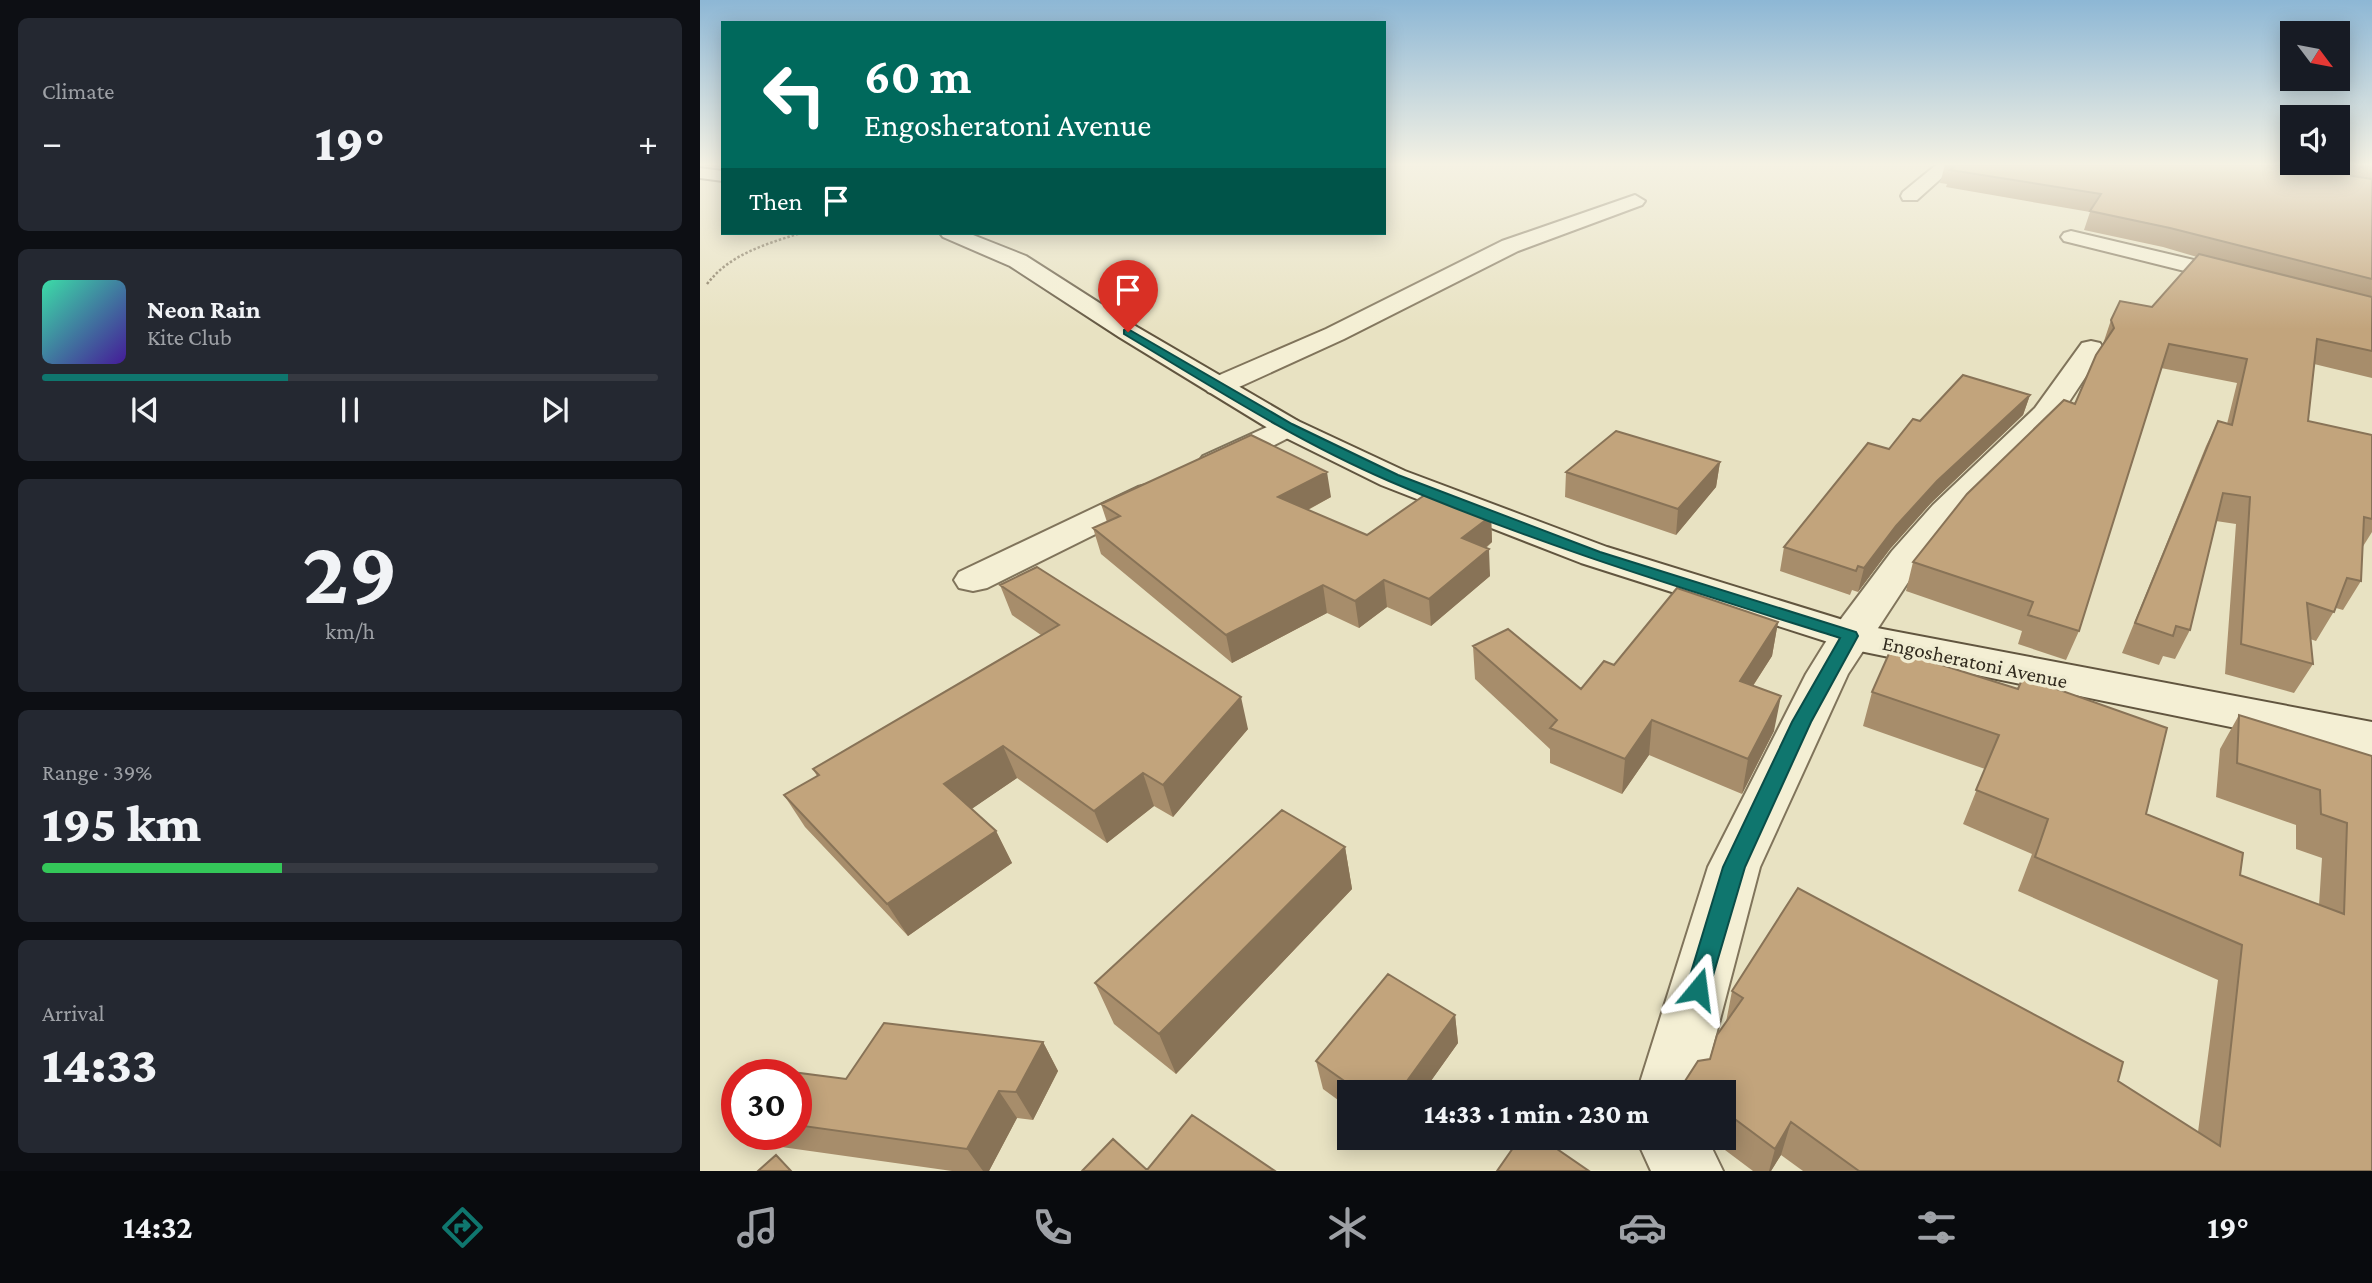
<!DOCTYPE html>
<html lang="en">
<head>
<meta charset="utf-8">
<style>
	:root { --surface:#171b24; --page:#242831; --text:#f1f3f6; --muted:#9ea1a6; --line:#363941; --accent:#0f766e }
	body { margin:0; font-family:"Crimson Pro",serif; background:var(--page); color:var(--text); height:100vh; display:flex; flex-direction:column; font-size:26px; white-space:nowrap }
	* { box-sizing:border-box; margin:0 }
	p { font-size:23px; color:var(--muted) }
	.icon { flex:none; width:38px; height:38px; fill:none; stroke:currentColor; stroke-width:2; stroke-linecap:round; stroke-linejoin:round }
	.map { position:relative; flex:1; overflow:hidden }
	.sheet { display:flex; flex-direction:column; gap:18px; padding:18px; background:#0d0f14; width:700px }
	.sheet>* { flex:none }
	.banner { position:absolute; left:21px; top:21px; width:665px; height:214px; border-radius:0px; box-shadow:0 4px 18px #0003; background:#00695c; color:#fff; overflow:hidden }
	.needle { width:46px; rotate:122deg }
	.tools { position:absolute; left:1580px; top:21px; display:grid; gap:14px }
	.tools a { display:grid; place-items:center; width:70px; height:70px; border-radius:0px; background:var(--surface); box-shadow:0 4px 18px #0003; font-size:35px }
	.speed { position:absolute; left:21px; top:1059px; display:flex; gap:14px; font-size:35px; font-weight:700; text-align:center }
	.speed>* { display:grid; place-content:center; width:91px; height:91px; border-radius:50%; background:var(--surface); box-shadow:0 4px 18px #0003; line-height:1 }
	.speed .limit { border:10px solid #d22; background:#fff; color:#111 }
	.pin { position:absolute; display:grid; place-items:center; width:60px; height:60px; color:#fff; margin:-72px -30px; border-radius:50% 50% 50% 0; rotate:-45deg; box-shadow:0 0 7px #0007 }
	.pin .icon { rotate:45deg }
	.me { position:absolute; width:77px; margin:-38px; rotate:16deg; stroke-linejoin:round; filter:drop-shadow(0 0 5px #0008) }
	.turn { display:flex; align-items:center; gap:24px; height:147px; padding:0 28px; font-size:32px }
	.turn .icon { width:91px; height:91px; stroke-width:2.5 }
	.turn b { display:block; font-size:49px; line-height:60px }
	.then { display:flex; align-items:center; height:66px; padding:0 28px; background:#0003; gap:14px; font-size:26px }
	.big { font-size:52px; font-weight:800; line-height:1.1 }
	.sheet .widget { flex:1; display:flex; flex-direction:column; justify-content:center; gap:10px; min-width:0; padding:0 24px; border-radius:10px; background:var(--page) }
	.sheet .dial { align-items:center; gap:0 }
	.dial b { font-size:91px; line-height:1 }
	.song { display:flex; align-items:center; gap:21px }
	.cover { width:84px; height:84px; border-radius:10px; background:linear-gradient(135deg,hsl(160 70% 55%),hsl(260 70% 35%)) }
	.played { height:7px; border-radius:4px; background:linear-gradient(90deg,var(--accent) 40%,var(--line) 40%) }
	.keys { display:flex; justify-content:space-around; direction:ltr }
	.heat { display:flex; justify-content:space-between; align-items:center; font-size:38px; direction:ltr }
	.charge { height:10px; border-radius:5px; background:linear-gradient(90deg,#34c759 39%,var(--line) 0) }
	.trip { position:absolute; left:637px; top:1080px; width:399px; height:70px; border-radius:0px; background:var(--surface); box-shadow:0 4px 18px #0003; font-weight:800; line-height:70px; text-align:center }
	.tab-bar { display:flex; height:112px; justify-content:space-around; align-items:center; background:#090b0e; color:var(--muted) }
	.tab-bar .icon { width:49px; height:49px }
	.tab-bar .on { color:var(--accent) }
	.tab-bar b { font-size:32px; color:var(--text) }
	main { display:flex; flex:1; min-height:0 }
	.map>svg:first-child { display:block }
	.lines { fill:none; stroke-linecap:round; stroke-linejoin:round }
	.street-casing { stroke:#80745b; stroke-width:4 }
	.secondary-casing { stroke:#61553f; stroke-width:4 }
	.path { stroke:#80745b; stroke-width:2.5; stroke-dasharray:2.5 2; stroke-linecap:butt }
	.street { fill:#f4efd4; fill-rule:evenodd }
	.secondary { fill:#f4efd4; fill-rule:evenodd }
	.wall { fill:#a78d6b }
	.shaded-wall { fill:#887357 }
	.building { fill:#c2a47c; stroke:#887357; stroke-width:2 }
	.route { fill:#0f766e; stroke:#0a4d48; stroke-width:2 }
	.labels { text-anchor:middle; stroke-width:7; stroke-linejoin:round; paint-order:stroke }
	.street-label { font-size:21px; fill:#312a1e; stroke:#f0ecd1 }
</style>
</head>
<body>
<main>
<section class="sheet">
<div class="widget"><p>Climate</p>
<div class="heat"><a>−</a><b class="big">19°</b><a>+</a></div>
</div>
<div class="widget">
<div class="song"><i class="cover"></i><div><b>Neon Rain</b><p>Kite Club</p></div></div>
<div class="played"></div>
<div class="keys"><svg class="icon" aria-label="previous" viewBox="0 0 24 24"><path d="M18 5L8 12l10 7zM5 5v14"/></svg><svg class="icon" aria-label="pause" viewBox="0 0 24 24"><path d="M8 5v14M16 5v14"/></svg><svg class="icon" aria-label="next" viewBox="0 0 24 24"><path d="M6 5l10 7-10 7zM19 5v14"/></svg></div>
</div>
<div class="widget dial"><b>29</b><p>km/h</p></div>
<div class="widget"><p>Range · 39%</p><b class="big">195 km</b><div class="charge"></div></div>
<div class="widget"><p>Arrival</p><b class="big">14:33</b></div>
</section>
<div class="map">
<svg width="1672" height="1171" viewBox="0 0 1672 1171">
	<rect width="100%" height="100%" fill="#e8e2c2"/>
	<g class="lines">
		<defs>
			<path id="street" d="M1236,165H1256L1217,200H1203L1201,196L1203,192Z
				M935,195L945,201L942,205L818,251L644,339L528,392L518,395L508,392L504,386L508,380L626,329L802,241Z
				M1371,231L1549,273L1553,278L1549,283L1541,285L1364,241L1361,237L1364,233Z
				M1391,341L1400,343L1404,349L1357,420L1257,519L1218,567L1148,674L1060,867L1001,1092H937L1008,867L1106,674L1135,627L1192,551L1233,505L1335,408L1382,343Z
				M587,418L598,421L602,427L598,433L525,470L514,473L503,470L498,463L503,456Z
				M450,484L462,487L467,494L462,501L287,588L273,591L259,588L254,580L259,572L438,487Z
				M936,1138H1007L1023,1171H951Z"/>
			<path id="secondary" d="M0,168L23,171V181L0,178Z
				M240,233H268L326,256L437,327L598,421L705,471L907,547L1156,624L1672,722V756L1150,649L881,563L681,485L576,433L419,337L310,266L243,237Z"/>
		</defs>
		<use href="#street" class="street-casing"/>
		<use href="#secondary" class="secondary-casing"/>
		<path class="path" d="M7,284C30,254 66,244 101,233"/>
		<use href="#street" class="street"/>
		<use href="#secondary" class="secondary"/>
	</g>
	<path class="wall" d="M0,165H23V170L22,168Z
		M1245,165H1672V378L1614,364L1608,421L1672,435V532L1662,548L1661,581L1643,610L1636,608L1616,641L1610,639L1613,664L1594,693L1525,674L1536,524L1516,521L1490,630L1475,659L1463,656L1459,665L1422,653L1506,446L1518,421L1527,424L1537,383L1461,368L1379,631L1366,660L1318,644L1322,631L1206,591L1213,562L1375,404L1403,344L1411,320L1452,307L1497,257L1463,247L1384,230L1390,212L1246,187L1247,184L1240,183Z
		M1330,395L1323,415L1231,503L1190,549L1158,592L1152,590L1150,595L1080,571L1084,547L1189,449L1220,421Z
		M1020,462L1016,487L976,535L865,497L866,472Z
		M631,497L608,510L667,535L791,516L792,542L786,548L790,576L731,626L687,607L659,628L627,613L532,663L401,554L393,528L407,522L401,504Z
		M300,585L548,729L473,817L454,806L407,843L317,778L271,809L296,831L312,863L208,936L105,827L84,795L117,776L113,769L341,635L312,615Z
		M1078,622L1072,656L1053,686L1074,731L1042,794L949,755L922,794L850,763V749L775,679L773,646L881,689L914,665Z
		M1191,649L1540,875L1619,905L1622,858L1596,849V825L1516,797L1520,749L1539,715L1672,756V1171H1103L1081,1155L1071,1171H1053L1009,1138H1024V1092H983L985,1081L1010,1059L1026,1022L1032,991L1418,1081L1498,1132L1518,980L1318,891L1332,854L1263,824L1285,769L1163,726L1172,692Z
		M645,847L652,889L476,1074L414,1024L395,983Z
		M755,1015L758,1043L723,1092H649V1108L623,1089L616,1061Z
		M343,1042L358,1071L333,1120L317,1118L289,1171H252L53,1143L44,1134H96V1074L146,1079Z
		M37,1101V1127L25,1115Z"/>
	<path class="shaded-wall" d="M1330,395L1323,415L1231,503L1190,549L1158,592L1164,568L1196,526L1237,481Z
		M1020,462L1016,487L976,535L978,509Z
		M627,472L631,497L583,523L578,497Z
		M791,516L792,542L764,565L762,538Z
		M789,549L790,576L731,626L729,599Z
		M684,580L687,607L659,628L655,601Z
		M623,585L627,613L532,663L526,635Z
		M1078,622L1072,656L1034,715L1040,681Z
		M1081,696L1074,731L1042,794L1048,759Z
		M541,697L548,729L473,817L463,785Z
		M952,720L949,755L922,794L925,759Z
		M303,746L317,778L260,817L244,784Z
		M443,773L454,806L407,843L394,811Z
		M296,831L312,863L208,936L187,904Z
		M645,847L652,889L476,1074L459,1034Z
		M755,1015L758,1043L723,1092H699Z
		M343,1042L358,1071L333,1120L316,1092Z
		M299,1091L317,1118L289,1171H283L267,1149Z
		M1091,1122L1081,1155L1071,1171H1069L1075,1149Z"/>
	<path class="building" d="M1244,165H1582L1672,179V279L1470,228L1390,211L1401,194L1250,170L1254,167Z
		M1499,254L1672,297V351L1617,339L1608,421L1672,435V519L1664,517L1661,581L1647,578L1634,612L1607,603L1613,664L1541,644L1550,497L1523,493L1490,630L1476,626L1473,636L1435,623L1518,421L1532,425L1547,359L1469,344L1379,631L1328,615L1333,602L1213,562L1267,494L1364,400L1375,404L1396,355L1414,328L1411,320L1420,301L1452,307Z
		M1263,375L1330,395L1237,481L1196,526L1164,568L1158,566L1156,571L1084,547L1168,443L1189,449L1213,419L1220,421Z
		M916,431L1020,462L978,509L866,472Z
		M551,435L627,472L578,497L667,535L729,492L791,516L762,538L789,549L729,599L684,580L655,601L623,585L526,635L393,528L420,516L401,504Z
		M337,567L541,697L463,785L443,773L394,811L303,746L244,784L296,831L187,904L84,795L119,775L113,769L359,625L300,585Z
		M977,588L1078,622L1040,681L1081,696L1048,759L952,720L925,759L850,728L857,720L773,646L808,629L881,689L904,661L914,665Z
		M1191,649L1318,689L1323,677L1467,728L1446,814L1543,853L1540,875L1644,914L1647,823L1621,814L1620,790L1537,763L1539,715L1672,756V1171H1159L1091,1122L1075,1149L1024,1111V1092H999L985,1081L998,1061L1010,1059L1017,1035L1043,998L1032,991L1098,888L1423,1062L1418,1081L1520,1146L1542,945L1335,857L1348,819L1276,790L1299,735L1172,692Z
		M582,810L645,847L459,1034L395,983Z
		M688,974L755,1015L699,1092H660L616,1061Z
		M184,1023L343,1042L316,1092L299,1091L267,1149L96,1125V1074H56L61,1068L146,1079Z
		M37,1101V1117L25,1115Z
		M492,1115L575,1171H382L413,1139L447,1170Z
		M820,1138H841L889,1171H797Z
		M76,1155L91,1171H58Z"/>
	<linearGradient id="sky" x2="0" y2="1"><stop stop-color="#8db7d5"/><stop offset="0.5" stop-color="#f5f2e4"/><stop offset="1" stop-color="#f5f2e4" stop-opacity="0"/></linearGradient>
	<rect width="1672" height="329" fill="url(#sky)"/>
	<path class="route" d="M428,329L592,424L698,475L900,552L1156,632L1158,636L1111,722L1045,867L1007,996L998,1000L990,996L986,989L1023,867L1092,722L1140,638C988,590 835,544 689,481C596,441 511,386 424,334V330Z"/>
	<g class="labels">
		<g class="street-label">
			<text transform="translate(1275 662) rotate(12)" y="7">Engosheratoni Avenue</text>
		</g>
	</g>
</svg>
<div class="tools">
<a><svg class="needle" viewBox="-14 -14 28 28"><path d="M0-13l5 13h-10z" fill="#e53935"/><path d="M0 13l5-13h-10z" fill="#9ea1a6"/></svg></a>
<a><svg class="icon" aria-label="sound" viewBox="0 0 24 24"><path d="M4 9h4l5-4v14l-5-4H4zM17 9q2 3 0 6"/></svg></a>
</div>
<div class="speed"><div class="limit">30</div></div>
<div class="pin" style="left:428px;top:332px;background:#d93025"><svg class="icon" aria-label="arrive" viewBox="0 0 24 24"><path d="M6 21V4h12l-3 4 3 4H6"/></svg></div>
<svg class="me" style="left:998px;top:989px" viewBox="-20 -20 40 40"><path d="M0-17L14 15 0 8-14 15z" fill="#0f766e" stroke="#fff" stroke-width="4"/></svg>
<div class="trip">14:33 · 1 min · 230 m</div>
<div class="banner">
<div class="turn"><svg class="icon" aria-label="left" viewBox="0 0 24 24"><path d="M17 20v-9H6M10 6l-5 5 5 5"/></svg><div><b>60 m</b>Engosheratoni Avenue</div></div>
<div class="then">Then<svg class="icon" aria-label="arrive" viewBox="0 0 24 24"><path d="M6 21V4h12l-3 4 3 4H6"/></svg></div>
</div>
</div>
</main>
<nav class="tab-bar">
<b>14:32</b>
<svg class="icon on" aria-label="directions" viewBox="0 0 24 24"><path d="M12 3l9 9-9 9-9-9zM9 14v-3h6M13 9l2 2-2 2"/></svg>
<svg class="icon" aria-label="music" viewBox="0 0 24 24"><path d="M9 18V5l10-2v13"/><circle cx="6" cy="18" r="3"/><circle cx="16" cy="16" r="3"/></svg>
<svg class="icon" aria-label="phone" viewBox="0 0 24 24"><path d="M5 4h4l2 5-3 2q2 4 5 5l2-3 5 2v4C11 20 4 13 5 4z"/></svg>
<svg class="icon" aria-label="climate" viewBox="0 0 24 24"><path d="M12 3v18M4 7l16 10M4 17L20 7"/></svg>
<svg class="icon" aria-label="car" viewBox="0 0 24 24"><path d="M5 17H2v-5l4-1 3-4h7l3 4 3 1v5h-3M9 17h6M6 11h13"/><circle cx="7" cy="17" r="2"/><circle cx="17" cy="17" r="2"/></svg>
<svg class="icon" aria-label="filters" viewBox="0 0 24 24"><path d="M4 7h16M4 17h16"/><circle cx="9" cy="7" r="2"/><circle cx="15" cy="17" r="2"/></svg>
<b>19°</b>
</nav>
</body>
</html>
